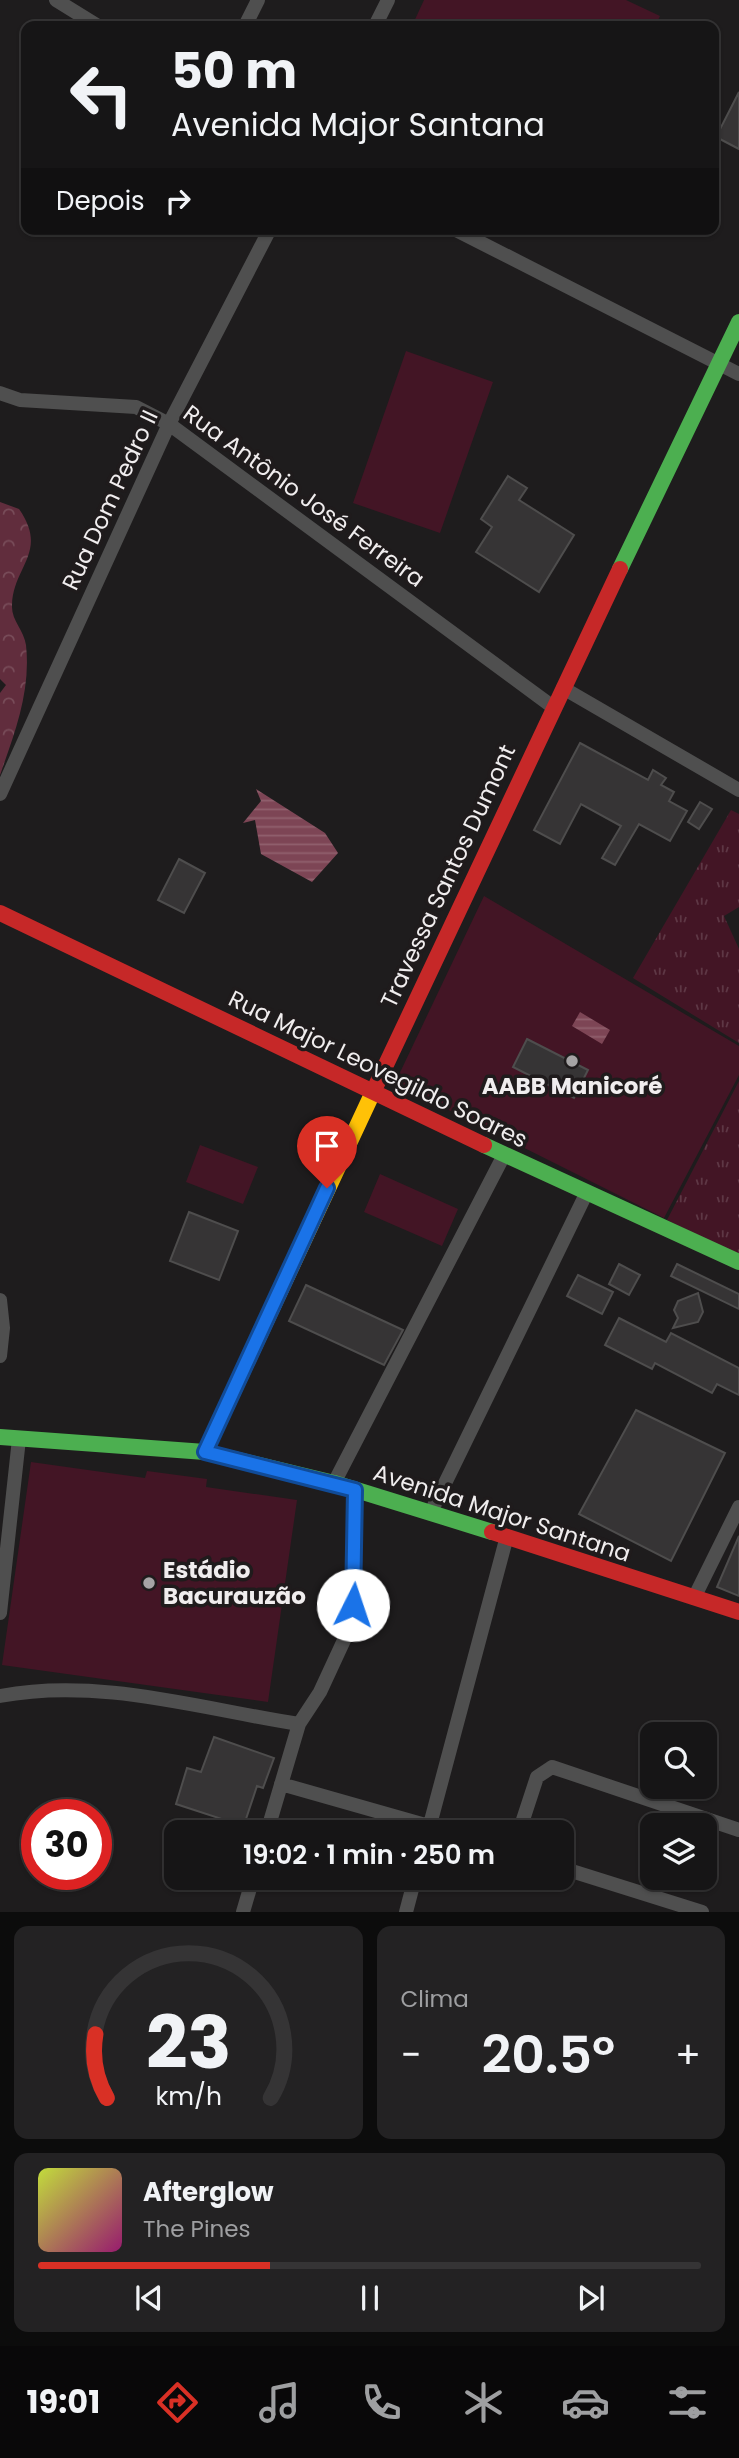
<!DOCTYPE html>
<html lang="pt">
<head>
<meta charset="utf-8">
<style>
	:root { --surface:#161516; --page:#232223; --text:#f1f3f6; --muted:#9e9fa1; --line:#353435; --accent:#d93025 }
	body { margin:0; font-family:Poppins,sans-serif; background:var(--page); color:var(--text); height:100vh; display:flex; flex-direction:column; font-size:26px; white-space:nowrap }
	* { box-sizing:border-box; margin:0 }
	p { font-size:23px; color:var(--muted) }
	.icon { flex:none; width:38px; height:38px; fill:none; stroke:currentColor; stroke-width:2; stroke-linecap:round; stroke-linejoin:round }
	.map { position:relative; height:1912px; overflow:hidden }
	.details { display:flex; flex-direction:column; gap:14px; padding:14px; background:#0c0c0c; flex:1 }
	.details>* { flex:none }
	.top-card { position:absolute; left:21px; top:21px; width:698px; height:214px; border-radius:14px; box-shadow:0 2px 5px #0004,0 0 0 2px var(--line); background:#161516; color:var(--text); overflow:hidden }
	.buttons { position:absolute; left:640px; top:1722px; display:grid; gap:14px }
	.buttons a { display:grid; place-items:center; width:77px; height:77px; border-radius:14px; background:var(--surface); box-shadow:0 2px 5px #0004,0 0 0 2px var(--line); font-size:35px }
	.speed { position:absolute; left:21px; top:1799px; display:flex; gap:14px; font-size:35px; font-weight:700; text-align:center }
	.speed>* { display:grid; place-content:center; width:91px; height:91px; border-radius:50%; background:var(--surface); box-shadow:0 2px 5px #0004,0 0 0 2px var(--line); line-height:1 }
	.speed .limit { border:10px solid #d22; background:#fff; color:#111 }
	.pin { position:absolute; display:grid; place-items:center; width:60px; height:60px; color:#fff; margin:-72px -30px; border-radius:50% 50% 50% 0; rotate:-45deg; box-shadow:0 0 7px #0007 }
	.pin .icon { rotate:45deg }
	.me { position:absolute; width:77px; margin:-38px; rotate:4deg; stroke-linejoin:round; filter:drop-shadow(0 0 5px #0008) }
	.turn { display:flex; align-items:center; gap:24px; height:147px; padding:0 35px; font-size:32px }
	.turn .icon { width:91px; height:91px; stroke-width:2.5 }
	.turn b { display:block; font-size:49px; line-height:60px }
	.then { display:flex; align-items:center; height:66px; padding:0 35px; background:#0003; gap:14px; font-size:26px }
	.big { font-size:52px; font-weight:600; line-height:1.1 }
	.details .tile { flex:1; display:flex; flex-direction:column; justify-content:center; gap:10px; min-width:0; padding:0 24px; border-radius:14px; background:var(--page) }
	.details .dial { align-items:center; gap:0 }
	.dial svg { height:182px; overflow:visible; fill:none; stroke:var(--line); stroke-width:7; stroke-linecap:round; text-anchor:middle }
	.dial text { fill:var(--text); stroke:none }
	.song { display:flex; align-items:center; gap:21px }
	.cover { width:84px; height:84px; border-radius:10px; background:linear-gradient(135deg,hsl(70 70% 55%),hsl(320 70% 35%)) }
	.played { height:7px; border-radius:4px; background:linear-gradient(90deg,var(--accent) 35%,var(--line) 35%) }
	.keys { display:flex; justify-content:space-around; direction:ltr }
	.heat { display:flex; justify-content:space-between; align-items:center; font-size:38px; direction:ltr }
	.details .tiles { flex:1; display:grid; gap:14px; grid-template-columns:1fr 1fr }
	.tile:last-child { grid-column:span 2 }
	.trip { position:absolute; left:164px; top:1820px; width:410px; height:70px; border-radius:14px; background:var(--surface); box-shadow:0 2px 5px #0004,0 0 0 2px var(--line); font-weight:600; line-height:70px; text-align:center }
	.dock { display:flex; height:112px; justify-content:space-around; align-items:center; background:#090809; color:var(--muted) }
	.dock .icon { width:49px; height:49px }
	.dock .on { color:var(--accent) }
	.dock b { font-size:32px; color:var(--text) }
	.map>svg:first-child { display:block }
	.grass { fill:url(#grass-tufts) }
	.forest { fill:url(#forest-crowns) }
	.green { fill:#431525 }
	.water { fill:url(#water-rules) }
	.building { fill:#363435; stroke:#4e4d4d; stroke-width:2 }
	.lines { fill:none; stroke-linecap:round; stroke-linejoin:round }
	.street { stroke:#4f4f4f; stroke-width:14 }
	.fast { stroke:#4caf50; stroke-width:16 }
	.slow { stroke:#ffc107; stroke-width:16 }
	.jam { stroke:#c62828; stroke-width:16 }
	.route-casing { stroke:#114b97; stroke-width:18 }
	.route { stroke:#1a73e8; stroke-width:12 }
	.poi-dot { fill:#a6a4a5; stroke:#1f1b1c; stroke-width:2.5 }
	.labels { text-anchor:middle; stroke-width:7; stroke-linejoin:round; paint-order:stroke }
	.street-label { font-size:23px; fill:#f0edee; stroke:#1f1b1c }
	.poi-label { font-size:23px; font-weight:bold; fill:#f0edee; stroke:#1f1b1c }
</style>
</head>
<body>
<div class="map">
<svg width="739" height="1912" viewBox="0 0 739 1912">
	<defs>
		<pattern id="grass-tufts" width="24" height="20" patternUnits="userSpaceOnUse" patternTransform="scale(1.75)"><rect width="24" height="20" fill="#431525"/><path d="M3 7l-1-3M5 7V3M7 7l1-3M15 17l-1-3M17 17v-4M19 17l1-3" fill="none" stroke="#5e3745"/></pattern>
		<pattern id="forest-crowns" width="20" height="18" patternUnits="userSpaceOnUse" patternTransform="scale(1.75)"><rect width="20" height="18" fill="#612d3d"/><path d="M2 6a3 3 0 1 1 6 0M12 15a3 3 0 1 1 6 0" fill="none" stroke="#784c59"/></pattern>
		<pattern id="water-rules" width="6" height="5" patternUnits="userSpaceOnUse" patternTransform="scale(1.75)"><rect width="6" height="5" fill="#7d4555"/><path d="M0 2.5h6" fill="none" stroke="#90606e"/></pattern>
	</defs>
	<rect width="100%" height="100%" fill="#1e1c1d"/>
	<path class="grass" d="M731,810L739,814V907L724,916L739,949V1043L633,978Z
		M739,1081V1255L667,1220Z"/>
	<path class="forest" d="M0,502L19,509C49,552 13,566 12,605C11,620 24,630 26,645C31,691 15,732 0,775V693L6,685L0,679Z"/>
	<path class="green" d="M424,0H626L660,16L655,26H412Z
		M406,351L493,382L440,533L353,503Z
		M484,896L739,1046V1075L664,1218L395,1083Z
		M200,1145L258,1167L243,1204L186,1182Z
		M380,1174L458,1209L442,1246L364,1212Z
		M31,1462L145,1478L147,1471L207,1479L206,1487L297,1500L268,1702L2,1665Z"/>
	<path class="water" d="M256,789L325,833L338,853L312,882L261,854L255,820L243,823L261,801Z
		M580,1012L610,1030L602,1044L572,1026Z"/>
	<path class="building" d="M739,92V149L716,137Z
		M508,476L527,488L519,500L574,535L539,592L476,552L492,527L481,519Z
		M580,743L648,780L653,770L666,778L661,785L674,792L669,801L687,811L670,841L639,824L615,865L602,858L621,826L581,804L560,844L534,830Z
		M700,802L712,809L699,829L688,822Z
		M179,859L205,873L184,913L158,900Z
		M527,1039L588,1070L574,1098L513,1067Z
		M189,1212L238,1231L219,1280L170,1261Z
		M619,1264L640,1275L629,1295L609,1284Z
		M677,1264L739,1294V1309L671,1276Z
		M578,1275L613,1292L602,1314L567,1296Z
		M306,1285L403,1330L384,1365L289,1321Z
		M698,1293L703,1312L698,1322L673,1328L678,1318L674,1310L678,1301Z
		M619,1318L666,1342L671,1333L739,1368V1395L717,1384L712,1393L655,1363L652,1369L605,1345Z
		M636,1410L725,1453L671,1561L579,1514Z
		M739,1536V1596L717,1587Z
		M214,1737L274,1758L263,1788L257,1786L246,1819L259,1825L258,1832H217L222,1819L176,1804L187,1768L201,1772Z"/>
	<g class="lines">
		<path class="street" d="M56,0L98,26
			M245,26L258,0
			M375,26L388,0
			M454,229L739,374
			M0,393L20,400L136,407L169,424L553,707
			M563,688L739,790
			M0,794L169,424L270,229
			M0,1300L3,1328L0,1356
			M334,1483L504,1155
			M431,1512L587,1192
			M694,1598L739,1507
			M0,1613L19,1439
			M0,1696C99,1677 201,1709 299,1724
			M281,1784L450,1832
			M267,1832L299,1724L320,1692L345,1638L353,1605L355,1573V1490
			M428,1832L507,1536
			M519,1832L537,1777L552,1767L739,1830
			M562,1868L702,1912
			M243,1912L253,1878
			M406,1912L415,1878"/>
		<path class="fast" d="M620,569L739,322
			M484,1145L739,1262
			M0,1437L205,1452L334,1483L492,1532"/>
		<path class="slow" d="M205,1452L374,1090"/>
		<path class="jam" d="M0,913L484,1145
			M374,1090L620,569
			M492,1532L739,1612"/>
	</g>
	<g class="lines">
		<defs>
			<path id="route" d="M327,1188L205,1452L355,1490L353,1605"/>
		</defs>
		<use href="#route" class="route-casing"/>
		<use href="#route" class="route"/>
	</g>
	<g class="poi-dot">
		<circle cx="572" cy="1061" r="7"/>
		<circle cx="149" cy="1583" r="7"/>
	</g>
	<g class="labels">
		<g class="street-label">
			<text transform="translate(304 496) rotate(36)" y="8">Rua Antônio José Ferreira</text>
			<text transform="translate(110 500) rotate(-65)" y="8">Rua Dom Pedro II</text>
			<text transform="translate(448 876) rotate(-65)" y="8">Travessa Santos Dumont</text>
			<text transform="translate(378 1069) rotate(26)" y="8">Rua Major Leovegildo Soares</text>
			<text transform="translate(502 1513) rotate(18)" y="8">Avenida Major Santana</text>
		</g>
		<g class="poi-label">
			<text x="572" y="1094">AABB Manicoré</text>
			<text x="163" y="1578" text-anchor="start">Estádio<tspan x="163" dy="26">Bacurauzão</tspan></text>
		</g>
	</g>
</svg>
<div class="buttons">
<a><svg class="icon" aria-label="search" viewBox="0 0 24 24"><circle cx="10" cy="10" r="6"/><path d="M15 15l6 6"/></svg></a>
<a><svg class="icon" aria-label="layers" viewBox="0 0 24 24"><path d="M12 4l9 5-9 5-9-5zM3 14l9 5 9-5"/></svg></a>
</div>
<div class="speed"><div class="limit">30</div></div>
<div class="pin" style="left:327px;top:1188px;background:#d93025"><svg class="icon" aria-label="arrive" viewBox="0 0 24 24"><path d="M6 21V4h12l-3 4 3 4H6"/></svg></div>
<svg class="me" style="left:353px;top:1605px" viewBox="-20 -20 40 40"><circle r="19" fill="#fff"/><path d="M0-13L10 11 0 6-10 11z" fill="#1a73e8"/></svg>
<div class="trip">19:02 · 1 min · 250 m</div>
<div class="top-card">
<div class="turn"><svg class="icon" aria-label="left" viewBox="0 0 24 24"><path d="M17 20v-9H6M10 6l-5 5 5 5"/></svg><div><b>50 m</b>Avenida Major Santana</div></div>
<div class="then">Depois<svg class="icon" aria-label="right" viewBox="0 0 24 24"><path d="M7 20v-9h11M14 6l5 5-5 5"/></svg></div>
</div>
</div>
<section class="details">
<div class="tiles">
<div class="tile dial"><svg viewBox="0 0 100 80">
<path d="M14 69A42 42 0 1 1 86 69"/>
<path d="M14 69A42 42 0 0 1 9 41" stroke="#d93025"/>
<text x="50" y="56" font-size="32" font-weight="700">23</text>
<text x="50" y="72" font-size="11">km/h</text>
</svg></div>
<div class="tile"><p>Clima</p>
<div class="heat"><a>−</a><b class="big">20.5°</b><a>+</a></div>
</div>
<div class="tile">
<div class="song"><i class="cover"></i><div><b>Afterglow</b><p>The Pines</p></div></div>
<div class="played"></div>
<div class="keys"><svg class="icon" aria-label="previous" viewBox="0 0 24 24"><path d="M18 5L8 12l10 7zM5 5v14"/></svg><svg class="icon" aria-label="pause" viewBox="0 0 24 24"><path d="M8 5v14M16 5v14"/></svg><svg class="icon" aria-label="next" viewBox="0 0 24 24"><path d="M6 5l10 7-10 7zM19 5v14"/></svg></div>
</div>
</div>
</section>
<nav class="dock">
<b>19:01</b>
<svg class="icon on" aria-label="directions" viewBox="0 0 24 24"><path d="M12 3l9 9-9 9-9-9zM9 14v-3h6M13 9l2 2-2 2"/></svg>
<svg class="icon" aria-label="music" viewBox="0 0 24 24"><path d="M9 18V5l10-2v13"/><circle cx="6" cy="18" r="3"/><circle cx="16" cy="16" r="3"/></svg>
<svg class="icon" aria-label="phone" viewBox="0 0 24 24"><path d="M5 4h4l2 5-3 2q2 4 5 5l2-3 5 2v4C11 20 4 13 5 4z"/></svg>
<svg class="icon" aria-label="climate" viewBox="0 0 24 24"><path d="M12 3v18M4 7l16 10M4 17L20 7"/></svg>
<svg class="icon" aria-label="car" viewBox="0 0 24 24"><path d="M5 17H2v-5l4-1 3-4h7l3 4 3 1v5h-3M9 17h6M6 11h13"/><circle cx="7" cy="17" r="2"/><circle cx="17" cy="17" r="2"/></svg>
<svg class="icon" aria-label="filters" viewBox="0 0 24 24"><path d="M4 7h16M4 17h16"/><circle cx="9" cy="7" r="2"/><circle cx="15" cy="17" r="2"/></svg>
</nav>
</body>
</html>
